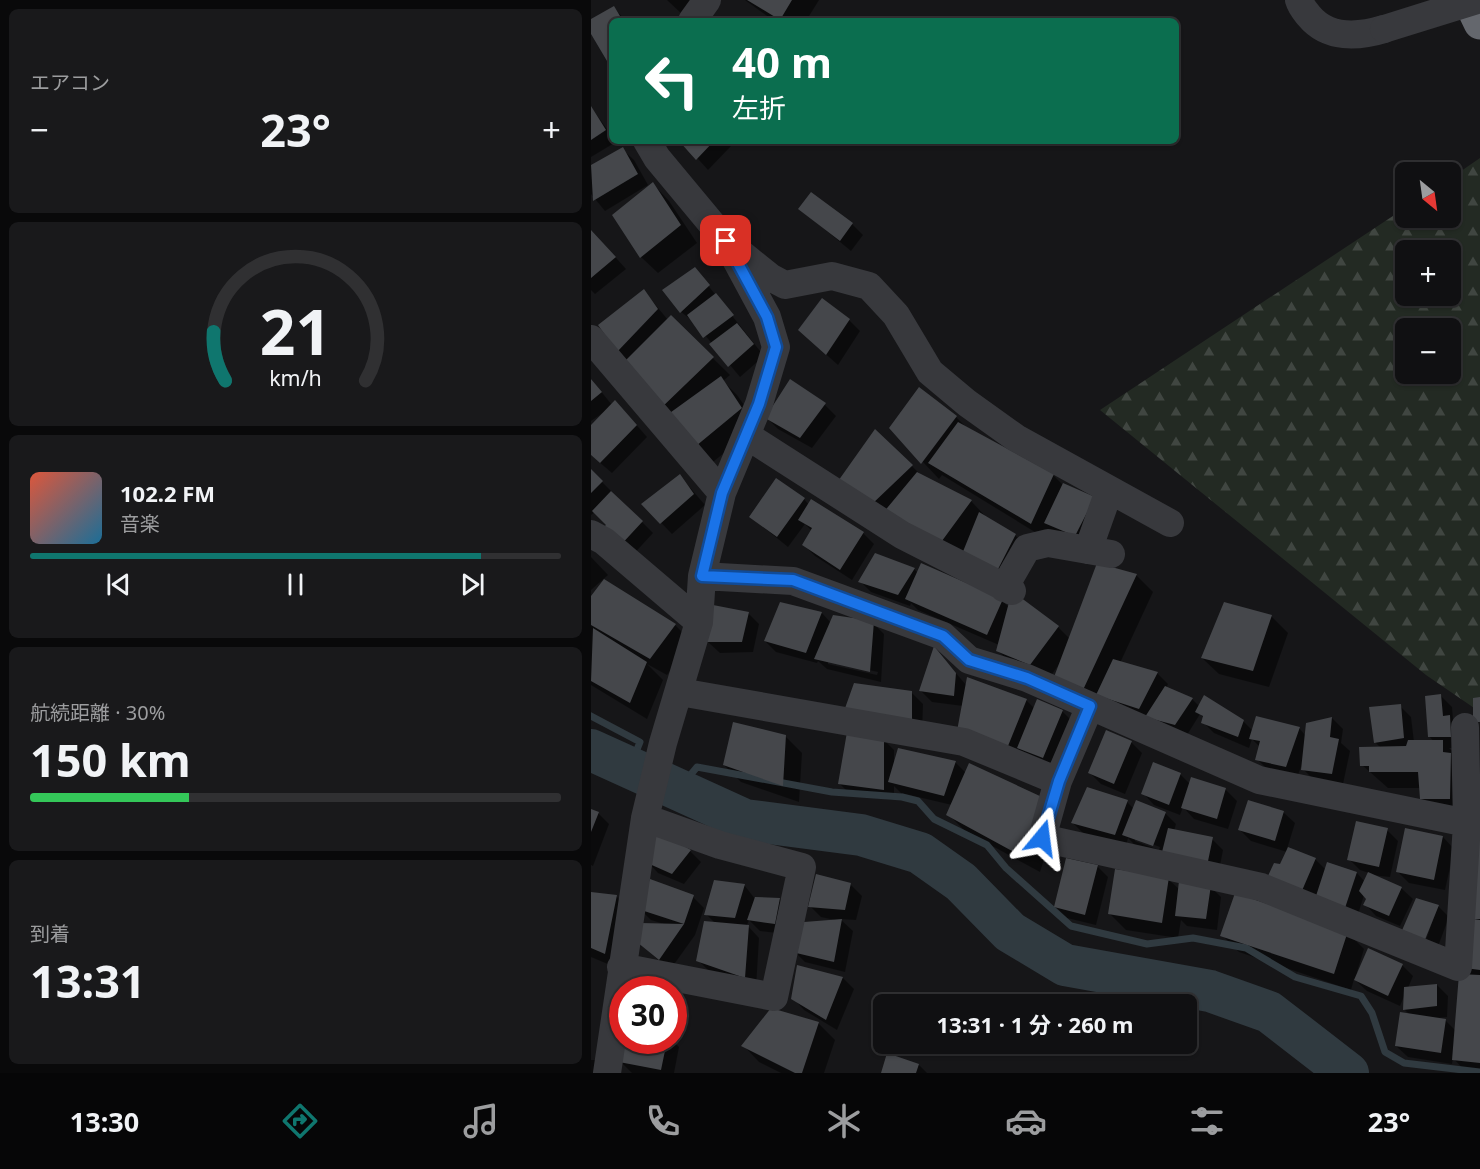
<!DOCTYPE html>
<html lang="ja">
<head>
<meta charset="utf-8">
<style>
	:root { --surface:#101012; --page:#19191b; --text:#f1f3f6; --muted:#9c9d9f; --line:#303032; --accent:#0f766e }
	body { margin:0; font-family:"Noto Sans","Noto Sans JP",sans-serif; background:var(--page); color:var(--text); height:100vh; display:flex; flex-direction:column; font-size:22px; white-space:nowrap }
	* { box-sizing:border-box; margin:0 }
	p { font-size:20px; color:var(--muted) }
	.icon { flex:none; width:33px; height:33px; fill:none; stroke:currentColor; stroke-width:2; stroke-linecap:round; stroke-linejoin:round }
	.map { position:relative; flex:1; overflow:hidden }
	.drawer { display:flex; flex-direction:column; gap:9px; padding:9px; background:#09090a; width:591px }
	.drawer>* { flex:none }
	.guide { position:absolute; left:18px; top:18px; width:570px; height:126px; border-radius:9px; box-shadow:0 2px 4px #0004,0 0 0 2px var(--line); background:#0b6e4f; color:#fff; overflow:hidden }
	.needle { width:39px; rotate:151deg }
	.controls { position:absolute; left:804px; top:162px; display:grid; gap:12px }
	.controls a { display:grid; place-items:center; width:66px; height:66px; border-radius:9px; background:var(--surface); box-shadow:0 2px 4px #0004,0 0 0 2px var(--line); font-size:30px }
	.speed { position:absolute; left:18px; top:976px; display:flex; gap:12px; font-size:30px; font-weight:700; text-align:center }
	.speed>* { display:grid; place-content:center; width:78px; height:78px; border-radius:50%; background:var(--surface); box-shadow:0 2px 4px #0004,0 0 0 2px var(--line); line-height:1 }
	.speed .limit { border:9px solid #d22; background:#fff; color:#111 }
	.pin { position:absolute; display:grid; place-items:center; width:51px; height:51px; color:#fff; margin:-26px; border-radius:12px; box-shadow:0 3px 9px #0006 }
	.me { position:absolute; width:66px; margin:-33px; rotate:16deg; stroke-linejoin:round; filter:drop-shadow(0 0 4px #0008) }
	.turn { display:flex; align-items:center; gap:21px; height:126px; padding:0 24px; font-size:27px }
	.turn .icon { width:78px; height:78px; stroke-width:2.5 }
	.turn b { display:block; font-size:42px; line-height:51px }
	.big { font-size:45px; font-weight:700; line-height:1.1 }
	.drawer .widget { flex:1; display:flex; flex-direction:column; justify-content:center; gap:9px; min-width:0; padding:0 21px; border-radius:9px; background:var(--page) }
	.drawer .dial { align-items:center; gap:0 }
	.dial svg { height:156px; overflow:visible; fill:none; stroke:var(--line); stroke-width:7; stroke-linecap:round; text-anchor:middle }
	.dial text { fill:var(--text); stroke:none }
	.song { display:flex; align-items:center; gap:18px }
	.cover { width:72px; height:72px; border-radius:9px; background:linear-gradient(135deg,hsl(10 70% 55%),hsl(200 70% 35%)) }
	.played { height:6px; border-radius:3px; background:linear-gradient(90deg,var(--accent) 85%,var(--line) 85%) }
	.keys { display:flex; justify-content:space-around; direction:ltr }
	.heat { display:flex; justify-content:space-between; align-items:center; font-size:33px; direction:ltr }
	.charge { height:9px; border-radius:4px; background:linear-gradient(90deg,#34c759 30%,var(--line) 0) }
	.trip { position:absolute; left:282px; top:994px; width:324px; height:60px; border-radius:9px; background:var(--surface); box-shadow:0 2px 4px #0004,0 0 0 2px var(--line); font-weight:700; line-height:60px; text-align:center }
	.dock { display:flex; height:96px; justify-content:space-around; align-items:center; background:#060607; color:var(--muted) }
	.dock .icon { width:42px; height:42px }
	.dock .selected { color:var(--accent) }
	.dock b { font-size:27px; color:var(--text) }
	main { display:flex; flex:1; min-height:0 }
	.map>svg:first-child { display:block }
	.forest { fill:url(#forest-firs); fill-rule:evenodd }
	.shadow { fill:#0007; fill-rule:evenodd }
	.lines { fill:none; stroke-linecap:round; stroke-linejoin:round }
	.stream { stroke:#303a40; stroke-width:7 }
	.river { stroke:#303a40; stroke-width:42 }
	.building { fill:#45474b }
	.minor { stroke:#38393d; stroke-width:28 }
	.motorway { stroke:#64676d; stroke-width:33 }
	.minor-bridge { stroke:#38393d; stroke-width:28 }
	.route-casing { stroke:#114b97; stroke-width:15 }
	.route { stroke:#1a73e8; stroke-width:10 }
</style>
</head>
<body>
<main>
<section class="drawer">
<div class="widget"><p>エアコン</p>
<div class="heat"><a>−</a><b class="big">23°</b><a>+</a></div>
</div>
<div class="widget dial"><svg viewBox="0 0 100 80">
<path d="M14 69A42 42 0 1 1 86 69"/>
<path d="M14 69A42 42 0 0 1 8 44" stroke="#0f766e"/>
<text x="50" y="56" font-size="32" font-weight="700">21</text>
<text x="50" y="72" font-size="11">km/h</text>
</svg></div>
<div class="widget">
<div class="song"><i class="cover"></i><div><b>102.2 FM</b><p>音楽</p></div></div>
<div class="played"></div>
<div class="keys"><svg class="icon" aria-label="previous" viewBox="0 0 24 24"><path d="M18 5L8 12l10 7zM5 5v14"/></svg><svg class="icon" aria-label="pause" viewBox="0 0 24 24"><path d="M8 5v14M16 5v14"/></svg><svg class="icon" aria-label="next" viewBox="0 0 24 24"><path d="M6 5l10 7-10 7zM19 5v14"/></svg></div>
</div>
<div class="widget"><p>航続距離 · 30%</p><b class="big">150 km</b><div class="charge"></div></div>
<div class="widget"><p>到着</p><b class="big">13:31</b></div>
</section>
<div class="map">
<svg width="889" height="1073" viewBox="0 0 889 1073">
	<defs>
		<pattern id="forest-firs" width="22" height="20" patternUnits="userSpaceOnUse" patternTransform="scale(1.5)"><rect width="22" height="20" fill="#232a23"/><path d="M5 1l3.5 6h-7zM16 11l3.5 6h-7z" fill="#404641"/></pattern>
	</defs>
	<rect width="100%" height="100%" fill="#161618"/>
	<path class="forest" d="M889,158V712L835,675L509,410L814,208V218H860V178ZM814,250H860V296H814ZM814,328H860V374H814Z"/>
	<path class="shadow" d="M76,0H108L93,16Z
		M154,0H228L215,21H183Z
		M23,8L35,21H21V64L0,31V21Z
		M0,107L21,136V141L25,142L0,157Z
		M91,141H137L141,145L117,170Z
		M31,149L43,160L57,185L14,211L0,194V167Z
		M62,184L78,201L106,243L67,273L50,257Z
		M209,209L261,224L272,235L260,251Z
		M0,230L35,269L4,294L0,290Z
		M104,269L173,356L149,377L103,322L90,312Z
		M53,291L77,320L80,317L139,375L132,381L146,395L167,425L122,462L27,351Z
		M258,320L269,331L247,365L220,341Z
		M0,379L21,405L35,413L56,437L21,473L0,455V428L16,410L0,421Z
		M234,405L245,416L221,448L187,429L176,418Z
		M365,417L378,430L462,475L471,484L503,498L495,546L457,540L351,475L348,479L300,428Z
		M285,431L331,476L380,501L396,518L424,535L435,547L416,585L263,500Z
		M0,471L62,533L39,558L18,526L4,512L0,515Z
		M89,476L114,505L81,534L52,504Z
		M213,499L218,505L221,501L272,533L283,544L261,580L224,556L213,545L221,531L214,524L197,547L160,517Z
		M0,557L17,575L0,590Z
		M323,569L327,573L411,601L418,607L467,627L479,639L545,575L562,592L529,663L566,673L577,684L575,688L601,699L609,707L652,721L662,731L708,728L715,736L717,724L741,718L752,729L750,743L759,751L752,784L723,780L710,767L706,777L677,770L666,759L669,747L661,739L658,748L623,733L612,722L613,718L609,714L596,735L509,706L469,663L456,681L424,667L407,651L408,645L327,610L320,603L319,606L280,592L269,581Z
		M0,599L84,625L101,642L76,675L56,664L72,680L56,719L0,685Z
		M157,613L168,624L162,652L129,653L117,642Z
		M231,613L240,623H282L293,634L290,682L236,669L227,661L226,663L185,652L174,641ZM237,661L287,672L286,675L237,664Z
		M680,616L697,633L678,687L628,674L611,658Z
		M344,649L376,686L435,700L444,709L471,711L482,722L463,768L433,762L372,706L341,702L330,691Z
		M320,692L332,704L331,734L265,722Z
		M850,696L861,707L862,720L871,748H858L869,758L875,815H847L830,798V788H797L771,765L790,748L784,742L809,706L820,717L823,742H843L838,736Z
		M194,736L211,753L208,802L150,782L133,765Z
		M292,739L303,750V763L364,762L375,773L467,815L449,872L374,831L357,814L361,805L310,793L303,786V800L260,795L249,784Z
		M540,742L551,753L534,794L510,784L499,773Z
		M589,774L599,784L634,789L646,801L637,829L603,819L592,807L589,815L563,805L552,793Z
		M536,802L543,809L574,813L585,824L583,831L621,839L632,850L627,876L544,845L537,838L535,846L493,834L482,823ZM544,838L569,847L568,850L544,841Z
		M0,810L7,813L18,824L2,866L0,865Z
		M692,812L704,823L696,849L724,859L735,870L766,873L774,882L778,873L769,870L758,859L796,830L807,841L799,877L780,875L810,888L822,899L809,926L785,916L774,904L776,899L773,895L765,921L721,903L689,866L696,852L660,841L649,830Z
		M889,835V1073H876L862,1058L861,1064L817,1057L805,1046L819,1015L813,1009L814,994L809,1006L776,991L763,979L760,990L648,952L631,935L757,933L773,949L766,972L811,965L822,976L817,988L846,985L857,996L856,1017L845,1018L855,1021L865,1031Z
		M852,837L863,849L854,890L818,883L807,872Z
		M99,851L110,862L93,884L67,873L56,861Z
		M506,866L517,877L505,925L476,918L465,907Z
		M577,879L588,889L619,886L630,897L626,930L596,926L590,920L587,938L535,930L518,913Z
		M124,882L154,886L164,899H189L200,910L195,934L169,931L158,920L156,925L168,938L165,988L118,971L107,960L124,923L115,914Z
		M259,884L271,896L265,920L249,919L262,931L254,972L214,962L203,951L248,921L230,917L219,906Z
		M0,894L26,897L42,913L31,970L0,957Z
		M102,897L113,908L104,935L79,970L42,938L73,924L60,920L49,909Z
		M847,906L858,917L843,957L831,951Z
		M207,967L252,978L263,989L246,1030L213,1010L202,998Z
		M227,1023L244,1040L233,1073H190L168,1062L152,1045Z
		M34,1041H82L88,1047L83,1073H41L30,1062Z
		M297,1055L328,1065L336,1073H292Z
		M0,1060H7L18,1073H0Z"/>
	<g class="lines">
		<path class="stream" d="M0,716L49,742L39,767
			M87,790L106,767L241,792L311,797L327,801L343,819L396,845L415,868L480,926L556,944L602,938L655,948L704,977L770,996L781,1013L794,1052L813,1063L889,1072"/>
		<path class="river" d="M0,750L154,820L270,835L329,853L370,882L419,932L474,965L619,991L678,1012L757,1073"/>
	</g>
	<path class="building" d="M156,0H201L189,20Z
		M23,6L32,21H21V58L16,61L0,34V19Z
		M0,106L15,130L0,140Z
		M88,141H123L105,160Z
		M32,147L47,174L2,201L0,165Z
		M62,182L90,225L49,258L21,215Z
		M220,192L262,223L249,241L207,209Z
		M0,230L25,257L0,278Z
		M104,267L119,285L89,313L71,290Z
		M53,289L67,309L26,352L7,325Z
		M125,293L143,315L112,338L96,315Z
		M231,298L259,319L235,355L207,330Z
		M80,315L123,357L67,411L32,363Z
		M146,323L163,344L137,367L118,344Z
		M130,376L151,408L105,446L76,415Z
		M0,379L11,392L0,401Z
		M199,379L235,403L209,438L174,418Z
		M328,387L366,416L330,464L298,428Z
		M24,400L46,425L9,463L0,455V425Z
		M367,422L463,474L440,524L337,463Z
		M284,429L322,465L279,506L245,484Z
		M0,469L12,481L0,493Z
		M326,472L381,500L348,545L287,519Z
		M89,474L103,494L69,524L50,504Z
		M185,478L214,498L186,537L158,517Z
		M472,483L504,497L484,536L453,523Z
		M20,491L52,521L27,548L8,531L15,525L1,511Z
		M220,499L273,532L249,570L211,545L221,528L207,520Z
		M388,512L425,534L404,575L371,554Z
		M284,553L324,568L307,595L267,582Z
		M330,563L412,599L396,635L314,599Z
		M506,563L546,574L492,690L463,677Z
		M13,579L85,624L59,659L0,625V596Z
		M421,591L468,626L439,665L405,651Z
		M189,602L231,612L215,653L173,641Z
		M633,602L681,615L662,671L610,658Z
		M122,605L158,612L151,642H116Z
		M242,615L283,621L279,672L223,659Z
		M2,628L56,662L39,703L0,681Z
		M343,646L365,673L363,696L328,691Z
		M522,659L567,672L548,709L505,695Z
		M376,677L436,699L417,746L366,731Z
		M263,683L321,691V724L253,711Z
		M574,686L602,698L584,725L554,717Z
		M850,694L852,716L859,715L860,737H837L834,696Z
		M613,695L653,720L647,737L610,723L612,716L604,712Z
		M889,697V722H882V698Z
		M446,699L472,710L452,758L426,748Z
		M810,704L813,738L783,743L778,707Z
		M665,716L709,727L695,767L664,760L669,741L658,739Z
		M741,717L739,737L748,739L741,774L710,770L715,723Z
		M142,722L195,735L192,786L132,765Z
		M515,730L541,741L523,784L497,773Z
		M256,732L293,738V790L247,784Z
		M817,740H852V752L860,753L859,799H829L827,772H778V766H769L768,747L815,746Z
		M307,748L365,761L353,796L297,782Z
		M562,762L590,773L578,805L550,794Z
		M378,763L451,797L432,857L355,815Z
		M600,777L635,788L626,819L590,808Z
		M496,787L537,800L524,835L480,823Z
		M545,800L575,812L562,846L531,835Z
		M657,800L693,811L684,841L647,830Z
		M0,809L8,812L0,832Z
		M765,821L797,828L788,867L756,860Z
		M577,828L622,837L616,866L570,856Z
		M814,828L852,836L843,880L805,872Z
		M66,831L100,850L81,874L54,862Z
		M889,834V919L883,920H889V970L867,967Z
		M697,847L725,858L710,893L676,878L683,863L689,864Z
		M475,858L507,865L494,915L463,907Z
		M736,862L766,872L753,911L724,899Z
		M524,869L578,877L571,923L517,914Z
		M777,872L811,887L798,916L772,905L775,899L768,891Z
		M225,874L260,883L254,910L217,907Z
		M59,879L103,895L93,924L47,909Z
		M123,880L154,884L144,918L113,915Z
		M588,881L620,885L615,919L584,916Z
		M0,892L26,895L14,954L0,948Z
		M644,893L757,931L743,974L629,936Z
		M164,897L189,898L184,924L156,920Z
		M825,898L848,905L831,947L809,935Z
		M251,919L243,962L201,952L213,922Z
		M113,921L158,925L154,978L105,961Z
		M49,923L93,924L68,960L41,938Z
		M777,948L812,964L797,996L763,980Z
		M206,965L252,977L235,1020L200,999Z
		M868,974L889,975V1063L861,1060Z
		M846,984V1006L812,1010L813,987Z
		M180,1008L228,1022L211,1073H204L150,1046Z
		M809,1012L855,1019L850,1053L804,1046Z
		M32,1041H76L70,1070L28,1062Z
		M296,1053L328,1064L325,1073H290Z"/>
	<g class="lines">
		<path class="minor" d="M708,0C710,7 714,11 718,16C737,39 767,37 793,29
			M101,21L116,0
			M148,252L179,277L194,285L241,276L278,286L305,315L339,372L376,403L425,438L579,523
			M0,339L131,493
			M155,435L311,535L421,591
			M0,534L13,541L108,622
			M497,550L518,491
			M111,576L202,581L352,636L378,660L436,678L668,780L876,823
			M413,588L436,548L457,543L520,554
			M89,692L373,742L467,781
			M499,706L467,781L451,838L670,887L867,967L876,823L874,727
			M30,967L183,997L211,867L129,845L54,818
			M16,1073L54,818L72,743L108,622L111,576L131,493L168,404L185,347L176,317L135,241L66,158L56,141"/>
		<path class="motorway" d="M878,0L889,23"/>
		<path class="minor-bridge" d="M793,29L886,0"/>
	</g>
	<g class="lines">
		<defs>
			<path id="route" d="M135,241L176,317L185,347L168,404L131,493L111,576L202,580L352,636L378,660L436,678L499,706L468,781L451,838"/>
		</defs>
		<use href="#route" class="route-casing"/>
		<use href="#route" class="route"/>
	</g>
</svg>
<div class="controls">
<a><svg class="needle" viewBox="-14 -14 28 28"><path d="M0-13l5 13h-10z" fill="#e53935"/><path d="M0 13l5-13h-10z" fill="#9c9d9f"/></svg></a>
<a>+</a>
<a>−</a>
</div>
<div class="speed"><div class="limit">30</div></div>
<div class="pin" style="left:135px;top:241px;background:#d93025"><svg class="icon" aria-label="arrive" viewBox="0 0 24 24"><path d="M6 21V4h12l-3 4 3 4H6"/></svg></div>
<svg class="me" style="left:451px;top:838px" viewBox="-20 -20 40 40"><path d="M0-17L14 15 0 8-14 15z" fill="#1a73e8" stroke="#fff" stroke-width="4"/></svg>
<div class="trip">13:31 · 1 分 · 260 m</div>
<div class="guide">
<div class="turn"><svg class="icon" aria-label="left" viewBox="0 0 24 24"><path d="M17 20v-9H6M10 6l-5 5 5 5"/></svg><div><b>40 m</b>左折</div></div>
</div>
</div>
</main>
<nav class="dock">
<b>13:30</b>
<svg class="icon selected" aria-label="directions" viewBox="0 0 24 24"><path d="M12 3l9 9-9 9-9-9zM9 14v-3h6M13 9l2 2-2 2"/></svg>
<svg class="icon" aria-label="music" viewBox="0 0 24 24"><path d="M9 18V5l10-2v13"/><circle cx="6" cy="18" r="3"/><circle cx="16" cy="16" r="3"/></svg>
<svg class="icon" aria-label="phone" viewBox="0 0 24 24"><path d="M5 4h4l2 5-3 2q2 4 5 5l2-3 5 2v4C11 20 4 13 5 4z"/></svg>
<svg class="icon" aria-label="climate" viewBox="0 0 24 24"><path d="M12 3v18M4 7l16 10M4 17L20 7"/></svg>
<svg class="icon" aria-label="car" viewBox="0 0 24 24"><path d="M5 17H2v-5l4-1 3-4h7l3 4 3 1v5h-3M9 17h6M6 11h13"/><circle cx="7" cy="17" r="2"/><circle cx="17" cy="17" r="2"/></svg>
<svg class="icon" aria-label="filters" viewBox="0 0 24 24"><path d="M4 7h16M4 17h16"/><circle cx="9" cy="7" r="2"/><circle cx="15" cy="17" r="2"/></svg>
<b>23°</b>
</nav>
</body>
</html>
